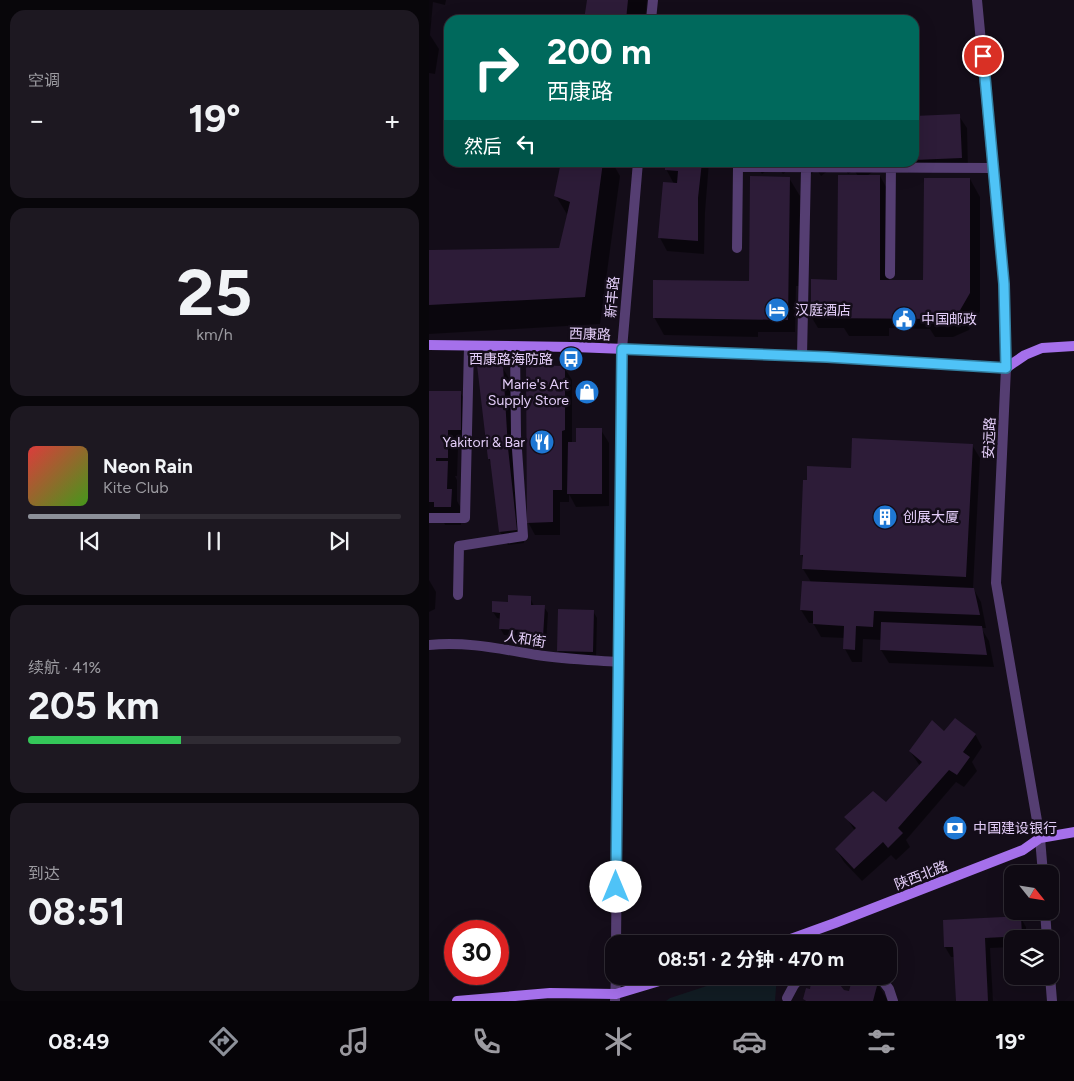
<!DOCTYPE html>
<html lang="zh">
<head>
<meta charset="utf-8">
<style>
	:root { --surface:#0f0a13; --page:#1d1821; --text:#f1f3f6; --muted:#9b9aa0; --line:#2f2b33; --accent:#8c9099 }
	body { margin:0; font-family:Figtree,"Noto Sans SC",sans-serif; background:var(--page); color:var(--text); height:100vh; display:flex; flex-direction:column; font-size:19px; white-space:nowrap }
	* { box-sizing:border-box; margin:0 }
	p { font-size:16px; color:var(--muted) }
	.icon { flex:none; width:28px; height:28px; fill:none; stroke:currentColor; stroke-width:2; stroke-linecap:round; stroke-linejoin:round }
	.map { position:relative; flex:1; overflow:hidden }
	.drawer { display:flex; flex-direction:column; gap:10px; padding:10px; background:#08060a; width:429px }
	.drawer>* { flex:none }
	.top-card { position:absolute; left:15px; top:15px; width:475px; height:152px; border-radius:15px; box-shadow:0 5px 20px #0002,0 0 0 1px var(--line); background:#00695c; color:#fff; overflow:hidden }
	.needle { width:32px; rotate:120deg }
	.tools { position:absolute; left:575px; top:865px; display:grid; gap:10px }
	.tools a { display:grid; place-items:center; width:55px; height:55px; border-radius:10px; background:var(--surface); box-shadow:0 5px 20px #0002,0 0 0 1px var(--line); font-size:25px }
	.speed { position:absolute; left:15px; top:920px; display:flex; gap:10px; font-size:25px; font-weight:700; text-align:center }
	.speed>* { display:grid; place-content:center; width:65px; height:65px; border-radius:50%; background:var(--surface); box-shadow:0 5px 20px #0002,0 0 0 1px var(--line); line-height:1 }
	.speed .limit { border:8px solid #d22; background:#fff; color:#111 }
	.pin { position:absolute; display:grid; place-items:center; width:42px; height:42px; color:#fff; margin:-21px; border:2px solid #fff; border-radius:50%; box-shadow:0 1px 5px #0007 }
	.me { position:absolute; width:55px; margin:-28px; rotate:0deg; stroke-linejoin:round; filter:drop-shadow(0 0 4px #0008) }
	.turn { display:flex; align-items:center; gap:18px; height:105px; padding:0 20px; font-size:22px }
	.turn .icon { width:65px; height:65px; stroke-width:2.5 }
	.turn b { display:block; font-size:35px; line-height:42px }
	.then { display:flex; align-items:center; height:48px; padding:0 20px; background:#0003; gap:10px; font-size:19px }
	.big { font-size:38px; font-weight:700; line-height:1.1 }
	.drawer .card { flex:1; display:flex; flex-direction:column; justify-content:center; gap:8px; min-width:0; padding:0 18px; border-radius:15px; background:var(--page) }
	.drawer .dial { align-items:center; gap:0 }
	.dial b { font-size:65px; line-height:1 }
	.song { display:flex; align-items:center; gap:15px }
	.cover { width:60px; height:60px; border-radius:8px; background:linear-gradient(135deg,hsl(0 70% 55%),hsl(100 70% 35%)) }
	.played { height:5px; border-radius:2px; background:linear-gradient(90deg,var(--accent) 30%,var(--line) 30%) }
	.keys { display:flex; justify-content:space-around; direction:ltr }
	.heat { display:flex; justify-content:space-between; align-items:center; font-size:28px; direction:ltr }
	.charge { height:8px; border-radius:4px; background:linear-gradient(90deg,#34c759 41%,var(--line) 0) }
	.trip { position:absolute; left:176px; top:935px; width:292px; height:50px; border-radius:15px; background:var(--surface); box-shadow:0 5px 20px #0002,0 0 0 1px var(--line); font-weight:700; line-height:50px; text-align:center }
	.tabs { display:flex; height:80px; justify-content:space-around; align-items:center; background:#060408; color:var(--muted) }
	.tabs .icon { width:35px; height:35px }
	.tabs .on { color:var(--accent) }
	.tabs b { font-size:22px; color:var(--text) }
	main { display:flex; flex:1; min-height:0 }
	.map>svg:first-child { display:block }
	.green { fill:#111c23 }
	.shadow { fill:#0007 }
	.building { fill:#2d1c38 }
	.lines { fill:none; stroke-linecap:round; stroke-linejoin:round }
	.lane { stroke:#553e72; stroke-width:10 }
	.street { stroke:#553e72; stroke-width:10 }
	.secondary { stroke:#a570eb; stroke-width:10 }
	.route-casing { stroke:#337fa1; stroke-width:12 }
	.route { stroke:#4fc3f7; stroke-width:9 }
	.labels { text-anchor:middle; stroke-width:5; stroke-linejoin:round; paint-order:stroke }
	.street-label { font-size:14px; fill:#e3cdf8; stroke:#140d19 }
	.poi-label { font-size:14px; fill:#e3cdf8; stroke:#140d19; text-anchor:start }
</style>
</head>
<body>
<main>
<section class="drawer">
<div class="card"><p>空调</p>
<div class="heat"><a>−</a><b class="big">19°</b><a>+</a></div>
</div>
<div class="card dial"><b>25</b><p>km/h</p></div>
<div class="card">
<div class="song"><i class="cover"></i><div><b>Neon Rain</b><p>Kite Club</p></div></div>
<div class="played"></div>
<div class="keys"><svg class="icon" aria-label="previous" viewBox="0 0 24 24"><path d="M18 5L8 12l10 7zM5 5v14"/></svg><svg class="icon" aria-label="pause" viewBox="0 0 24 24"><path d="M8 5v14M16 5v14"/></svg><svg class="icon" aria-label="next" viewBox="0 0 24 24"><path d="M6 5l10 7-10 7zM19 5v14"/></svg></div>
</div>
<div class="card"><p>续航 · 41%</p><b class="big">205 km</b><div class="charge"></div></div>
<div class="card"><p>到达</p><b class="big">08:51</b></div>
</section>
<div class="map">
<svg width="646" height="1001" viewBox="0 0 646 1001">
	<rect width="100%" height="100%" fill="#140d19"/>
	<path class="green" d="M308,976H348L346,1001H237L241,998Z"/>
	<path class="shadow" d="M0,0H17L16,5L4,2L1,35L10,49L6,74L0,73Z
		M159,0H218L216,20H156Z
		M530,116L538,128L539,170L479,173L473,162H485V117Z
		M134,162H183L191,176L171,324L0,334V251L130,249L139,216L127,196Z
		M238,162H280L276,212L275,254L238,251L231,238L245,184L237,169Z
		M325,162H411L392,176L388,170L382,174L379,170L372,174L366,165L354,174L346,164L333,174Z
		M411,162H457L438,176H451L461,194L460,281H494L541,179L551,197V311L540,330L524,337H506L501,329L460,328V336H420L415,328H389L383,318L409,281L429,176L425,170L419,174Z
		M360,178L371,196L370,286H367L366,332H329V337L235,335L225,317L321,286Z
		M73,367L81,380L85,462L95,543L79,545L71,532L63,465L60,459Z
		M135,367L143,380V443H148L172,430L180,443V506L147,507L140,494V502H131V535H106L99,522Z
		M0,392H31L39,405L33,448H29L28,476H26L28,480V501L32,508V525H16L14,520L0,517Z
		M543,445L551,458L544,588L552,602L557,628H552L560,641L565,667L460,663L452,650L453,640L434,639L433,662H423L416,649V638L392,637L384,623H380L372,610L382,582L374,569L375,559L372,554L423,469Z
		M0,580L7,592L6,609L0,612Z
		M101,598L105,606L115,607L119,613L117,643L105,642L101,636L75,635L71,628L72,619L68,618L64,612L80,603Z
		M164,611L168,618L167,658L133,657L129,651Z
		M515,732L546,734L553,747L543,762L548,771L535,787L527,782L477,840L481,847L467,860L462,855L433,881L415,862L407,849L426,831L417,817L457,804L491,766L481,751Z
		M591,917L597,927V939H584V947L561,948L564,1001H528L526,957H522L516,947L515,921Z
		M449,984L459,1001H376L375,998L415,991L420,993Z"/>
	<path class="building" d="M158,0H199L197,20H155Z
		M531,114L533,158L485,160V116Z
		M132,162H174L156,297L0,305V250L130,248L141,202L125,196Z
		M236,162H273L269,198V241L229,238L234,182L248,183L249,171L236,170Z
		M409,175H451V280H494L495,178H541V293L530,312L513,319L382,318V279L408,280Z
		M321,176L361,177L359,320L224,318V280L320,281Z
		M48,365H74L79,448L88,530L70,532L61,459H59Z
		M97,365L136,366V430L133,431V490H124V522L98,523Z
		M0,391H32V430H19V458H7V461H19L18,489H23L22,507H5V502H0Z
		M147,428H173V494H138L139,442H147Z
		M423,438L544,444L537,577L373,569L374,555H371L374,480H378V466L422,468Z
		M373,581L545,588L551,615L445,611L444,627L427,626L426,650L414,649L415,626L384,624V611L371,610Z
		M79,595L102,596V605H116L114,637L100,636L96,630L70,629L71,613L63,612V601L79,602Z
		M129,609L165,610L164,652L128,651Z
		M452,622L553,626L558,655L451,650Z
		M526,718L547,734L534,752L541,757L528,775L520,770L469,828L474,833L459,848L454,842L425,869L406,849L427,828L415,817L444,791L457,802L493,762L480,751L503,720L515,731Z
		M592,916L593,936L556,938L559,1001H527L524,947H515L514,920Z
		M424,976L449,982L444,1001H377L374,999L377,988L381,989L382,983L387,981L403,984L406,980L408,981L415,990L420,991Z"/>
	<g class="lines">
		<path class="lane" d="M308,248L309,167L565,168
			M461,274L462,163
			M373,356L377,168
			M0,518H36L40,346
			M29,595L30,546L94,536L87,435L86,347
			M450,976L460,989L464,1001
			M358,998L365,985L373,976"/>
		<path class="street" d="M548,0L575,284L577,368L567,583L611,838L614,874
			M222,20L224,0
			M0,645C36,641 72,649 108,655C135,659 162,660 189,662
			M616,911L618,939
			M187,944L193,349L209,162
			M621,976L623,1001
			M186,1001L187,976"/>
		<path class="secondary" d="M0,345L145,347L398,357L577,368L596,355L613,348L646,346
			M348,944L406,923L594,850L611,838L646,832
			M28,1001L121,993L187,994L247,976"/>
	</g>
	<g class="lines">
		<defs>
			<path id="route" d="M187,887L193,349L398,357L577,368L575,284L554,56"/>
		</defs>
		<use href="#route" class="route-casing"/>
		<use href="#route" class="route"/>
	</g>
	<defs>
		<symbol id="hotel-disc" viewBox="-11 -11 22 22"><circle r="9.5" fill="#1e77d3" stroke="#140d19"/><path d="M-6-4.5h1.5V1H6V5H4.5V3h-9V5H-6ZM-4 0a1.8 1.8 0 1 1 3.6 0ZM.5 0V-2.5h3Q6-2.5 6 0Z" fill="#fff"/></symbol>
		<symbol id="civic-disc" viewBox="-11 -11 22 22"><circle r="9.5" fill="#1e77d3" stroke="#140d19"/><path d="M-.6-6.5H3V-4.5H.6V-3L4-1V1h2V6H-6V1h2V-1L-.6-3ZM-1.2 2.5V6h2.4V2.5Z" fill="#fff"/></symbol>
		<symbol id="bus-disc" viewBox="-11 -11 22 22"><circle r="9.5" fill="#1e77d3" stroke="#140d19"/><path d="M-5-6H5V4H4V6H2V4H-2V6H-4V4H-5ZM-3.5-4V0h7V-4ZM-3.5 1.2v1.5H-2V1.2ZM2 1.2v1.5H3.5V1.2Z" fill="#fff"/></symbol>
		<symbol id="shop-disc" viewBox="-11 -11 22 22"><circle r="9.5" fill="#1e77d3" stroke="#140d19"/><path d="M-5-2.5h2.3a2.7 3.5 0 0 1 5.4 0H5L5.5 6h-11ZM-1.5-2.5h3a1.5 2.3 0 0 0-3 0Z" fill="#fff"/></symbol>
		<symbol id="restaurant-disc" viewBox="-11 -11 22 22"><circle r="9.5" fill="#1e77d3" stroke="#140d19"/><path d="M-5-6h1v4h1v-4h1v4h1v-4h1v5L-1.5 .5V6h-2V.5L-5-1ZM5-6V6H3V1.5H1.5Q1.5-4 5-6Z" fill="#fff"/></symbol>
		<symbol id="building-disc" viewBox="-11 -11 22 22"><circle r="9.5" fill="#1e77d3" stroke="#140d19"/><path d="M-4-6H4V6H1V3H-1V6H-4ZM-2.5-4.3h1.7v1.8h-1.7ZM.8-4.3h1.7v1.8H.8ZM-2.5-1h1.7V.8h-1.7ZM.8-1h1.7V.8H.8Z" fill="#fff"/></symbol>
		<symbol id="bank-disc" viewBox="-11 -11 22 22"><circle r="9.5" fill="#1e77d3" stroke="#140d19"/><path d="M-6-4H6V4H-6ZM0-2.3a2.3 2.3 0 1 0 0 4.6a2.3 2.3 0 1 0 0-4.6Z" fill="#fff"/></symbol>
	</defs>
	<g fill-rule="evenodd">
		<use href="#hotel-disc" x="334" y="296" width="28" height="28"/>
		<use href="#civic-disc" x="461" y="305" width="28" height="28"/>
		<use href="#bus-disc" x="128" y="345" width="28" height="28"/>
		<use href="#shop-disc" x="144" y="378" width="28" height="28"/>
		<use href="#restaurant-disc" x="99" y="428" width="28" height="28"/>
		<use href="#building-disc" x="442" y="503" width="28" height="28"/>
		<use href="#bank-disc" x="512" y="814" width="28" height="28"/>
	</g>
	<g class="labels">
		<g class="street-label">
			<text transform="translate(183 297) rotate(-85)" y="5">新丰路</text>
			<text transform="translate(161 334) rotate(2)" y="5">西康路</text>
			<text transform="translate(560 438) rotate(-87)" y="5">安远路</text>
			<text transform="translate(96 639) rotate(9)" y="5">人和街</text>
			<text transform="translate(492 875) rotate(-21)" y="5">陕西北路</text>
		</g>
		<g class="poi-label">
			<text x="366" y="315">汉庭酒店</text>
			<text x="492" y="324">中国邮政</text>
			<text x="124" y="364" text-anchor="end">西康路海防路</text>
			<text x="140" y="389" text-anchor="end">Marie's Art<tspan x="140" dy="16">Supply Store</tspan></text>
			<text x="96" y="447" text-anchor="end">Yakitori &amp; Bar</text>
			<text x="474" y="522">创展大厦</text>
			<text x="544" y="833">中国建设银行</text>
		</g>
	</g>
</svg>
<div class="tools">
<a><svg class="needle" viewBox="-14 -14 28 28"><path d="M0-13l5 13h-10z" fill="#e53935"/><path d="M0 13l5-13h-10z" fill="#9b9aa0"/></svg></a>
<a><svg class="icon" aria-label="layers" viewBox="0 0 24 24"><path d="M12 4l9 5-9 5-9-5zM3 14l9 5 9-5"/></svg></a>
</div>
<div class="speed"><div class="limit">30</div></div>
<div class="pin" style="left:554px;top:56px;background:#d93025"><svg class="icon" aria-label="arrive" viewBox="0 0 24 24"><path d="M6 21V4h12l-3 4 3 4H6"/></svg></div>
<svg class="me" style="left:187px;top:887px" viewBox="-20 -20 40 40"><circle r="19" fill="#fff"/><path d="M0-13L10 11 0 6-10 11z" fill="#4fc3f7"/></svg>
<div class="trip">08:51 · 2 分钟 · 470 m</div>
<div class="top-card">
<div class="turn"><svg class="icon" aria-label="right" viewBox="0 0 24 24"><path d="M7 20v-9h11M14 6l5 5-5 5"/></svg><div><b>200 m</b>西康路</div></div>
<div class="then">然后<svg class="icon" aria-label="left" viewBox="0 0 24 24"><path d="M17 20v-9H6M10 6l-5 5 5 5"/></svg></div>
</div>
</div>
</main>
<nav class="tabs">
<b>08:49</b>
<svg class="icon on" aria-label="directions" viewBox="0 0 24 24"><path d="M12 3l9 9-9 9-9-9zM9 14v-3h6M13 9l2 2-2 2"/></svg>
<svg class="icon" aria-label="music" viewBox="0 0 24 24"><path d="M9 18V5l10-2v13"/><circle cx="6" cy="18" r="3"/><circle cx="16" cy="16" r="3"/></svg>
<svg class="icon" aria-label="phone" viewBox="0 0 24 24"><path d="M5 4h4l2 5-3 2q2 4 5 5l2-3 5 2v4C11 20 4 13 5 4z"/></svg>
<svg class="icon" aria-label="climate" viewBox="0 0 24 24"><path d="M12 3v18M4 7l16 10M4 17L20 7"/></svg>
<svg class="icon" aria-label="car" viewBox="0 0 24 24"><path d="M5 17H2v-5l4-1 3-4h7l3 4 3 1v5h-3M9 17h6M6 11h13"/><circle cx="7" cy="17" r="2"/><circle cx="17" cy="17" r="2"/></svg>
<svg class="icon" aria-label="filters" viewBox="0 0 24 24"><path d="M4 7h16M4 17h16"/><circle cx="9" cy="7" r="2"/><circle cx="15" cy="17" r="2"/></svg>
<b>19°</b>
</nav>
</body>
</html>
